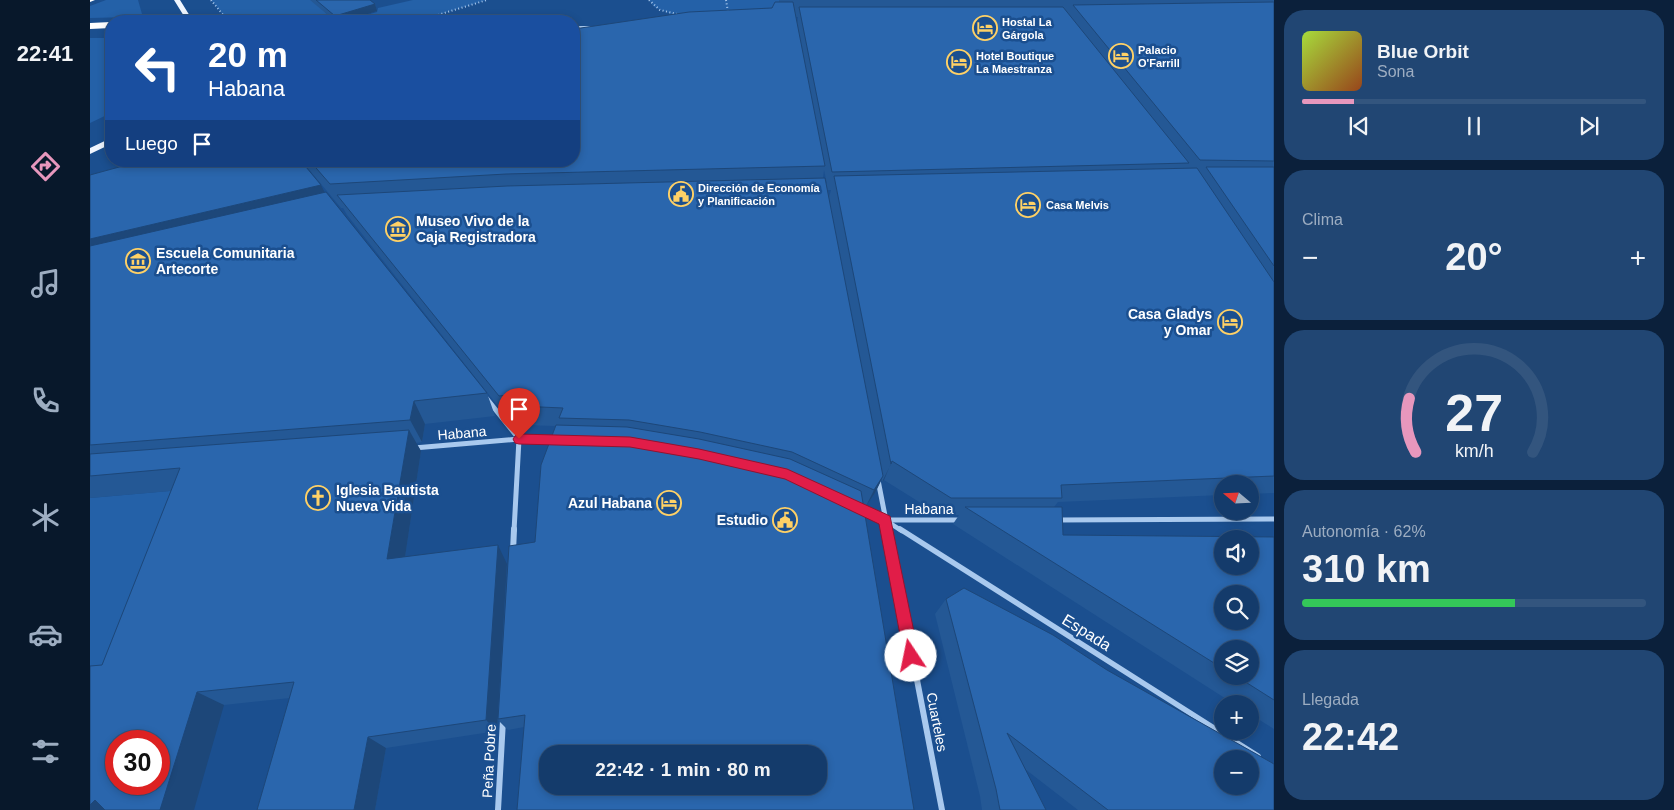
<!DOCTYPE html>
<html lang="es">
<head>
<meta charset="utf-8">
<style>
	:root { --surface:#143b6b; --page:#214673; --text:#f1f3f6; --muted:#9dadc1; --line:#33557e; --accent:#e797bd }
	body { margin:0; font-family:Arial,sans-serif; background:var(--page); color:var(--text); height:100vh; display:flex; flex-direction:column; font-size:19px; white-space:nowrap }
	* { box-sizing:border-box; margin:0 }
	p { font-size:16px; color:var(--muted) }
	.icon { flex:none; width:28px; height:28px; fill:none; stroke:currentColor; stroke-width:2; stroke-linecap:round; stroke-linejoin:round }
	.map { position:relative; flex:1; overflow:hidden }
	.panel { display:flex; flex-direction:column; gap:10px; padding:10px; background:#0b203b; width:400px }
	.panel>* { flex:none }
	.banner { position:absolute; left:15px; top:15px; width:475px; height:152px; border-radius:20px; box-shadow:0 2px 8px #0003,0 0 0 1px var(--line); background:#1a4fa0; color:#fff; overflow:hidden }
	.needle { width:32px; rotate:289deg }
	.fabs { position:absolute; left:1124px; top:475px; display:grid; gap:10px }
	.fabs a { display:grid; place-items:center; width:45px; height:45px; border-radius:50%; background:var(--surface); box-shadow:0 2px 8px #0003,0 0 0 1px var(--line); font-size:25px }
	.speed { position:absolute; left:15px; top:730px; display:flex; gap:10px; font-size:25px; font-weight:700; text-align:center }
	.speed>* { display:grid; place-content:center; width:65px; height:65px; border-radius:50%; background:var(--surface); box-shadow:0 2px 8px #0003,0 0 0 1px var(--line); line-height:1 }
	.speed .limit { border:8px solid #d22; background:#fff; color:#111 }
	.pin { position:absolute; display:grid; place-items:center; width:42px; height:42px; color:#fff; margin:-51px -21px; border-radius:50% 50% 50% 0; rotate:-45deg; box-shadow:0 0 5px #0007 }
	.pin .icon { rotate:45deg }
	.me { position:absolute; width:55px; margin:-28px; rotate:349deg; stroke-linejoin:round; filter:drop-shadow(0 0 4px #0008) }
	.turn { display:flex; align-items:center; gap:18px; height:105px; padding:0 20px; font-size:22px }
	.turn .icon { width:65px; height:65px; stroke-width:2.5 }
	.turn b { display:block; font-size:35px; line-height:42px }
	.then { display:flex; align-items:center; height:48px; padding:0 20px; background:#0003; gap:10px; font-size:19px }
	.big { font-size:38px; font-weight:800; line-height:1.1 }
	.panel .widget { flex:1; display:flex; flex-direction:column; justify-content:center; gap:8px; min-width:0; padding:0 18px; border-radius:20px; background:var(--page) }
	.panel .dial { align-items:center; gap:0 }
	.dial svg { height:130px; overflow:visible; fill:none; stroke:var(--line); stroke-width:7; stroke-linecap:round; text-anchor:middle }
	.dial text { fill:var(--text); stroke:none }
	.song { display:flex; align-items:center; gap:15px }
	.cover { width:60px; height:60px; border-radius:8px; background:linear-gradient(135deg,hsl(80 70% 55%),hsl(20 70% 35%)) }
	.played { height:5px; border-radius:2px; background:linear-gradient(90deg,var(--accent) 15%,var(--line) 15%) }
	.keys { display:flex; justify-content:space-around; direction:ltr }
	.heat { display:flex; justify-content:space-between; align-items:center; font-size:28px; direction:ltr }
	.charge { height:8px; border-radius:4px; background:linear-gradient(90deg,#34c759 62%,var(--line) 0) }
	.trip { position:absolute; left:449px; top:745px; width:288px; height:50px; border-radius:20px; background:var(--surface); box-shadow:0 2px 8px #0003,0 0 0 1px var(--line); font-weight:800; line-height:50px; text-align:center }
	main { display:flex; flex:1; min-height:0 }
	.tabs { display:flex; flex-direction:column; width:90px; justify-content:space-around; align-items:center; background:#08182b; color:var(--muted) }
	.tabs .icon { width:35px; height:35px }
	.tabs .current { color:var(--accent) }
	.tabs b { font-size:22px; color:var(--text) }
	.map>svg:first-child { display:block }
	.green { fill:#2461a8 }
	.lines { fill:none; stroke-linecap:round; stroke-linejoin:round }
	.path { stroke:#a9c9ee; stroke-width:2; stroke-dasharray:1 2.5; stroke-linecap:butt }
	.pedestrian-far1 { stroke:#a9c9ee; stroke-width:4.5 }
	.pedestrian { stroke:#a9c9ee; stroke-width:5.5 }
	.minor-far1 { stroke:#a9c9ee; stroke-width:5 }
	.minor { stroke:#a9c9ee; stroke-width:6 }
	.tertiary { fill:#a9c9ee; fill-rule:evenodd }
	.primary { fill:#f0f6ff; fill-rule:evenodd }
	.motorway { fill:#fff; fill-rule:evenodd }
	.wall { fill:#245895; fill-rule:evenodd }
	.shaded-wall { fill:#1d4779 }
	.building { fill:#2a66ad; stroke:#1d4779; fill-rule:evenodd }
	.route { fill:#e11d48; stroke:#92132f }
	.labels { text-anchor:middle; stroke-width:5; stroke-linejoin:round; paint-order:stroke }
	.far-poi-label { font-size:11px; font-weight:bold; fill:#fff; stroke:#1b4f8f; text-anchor:start }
	.poi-label { font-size:14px; font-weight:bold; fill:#fff; stroke:#1b4f8f; text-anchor:start }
	.street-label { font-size:14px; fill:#fff; stroke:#1b4f8f }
	.near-street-label { font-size:16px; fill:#fff; stroke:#1b4f8f }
</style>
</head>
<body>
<main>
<nav class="tabs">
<b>22:41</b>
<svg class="icon current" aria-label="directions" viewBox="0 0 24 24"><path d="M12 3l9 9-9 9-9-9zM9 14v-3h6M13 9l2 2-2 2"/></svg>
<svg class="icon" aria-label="music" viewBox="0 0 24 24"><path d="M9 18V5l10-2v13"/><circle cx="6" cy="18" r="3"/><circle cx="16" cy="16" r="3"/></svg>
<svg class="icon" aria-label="phone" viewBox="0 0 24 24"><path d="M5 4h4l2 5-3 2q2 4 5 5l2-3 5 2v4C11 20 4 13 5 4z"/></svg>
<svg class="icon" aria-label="climate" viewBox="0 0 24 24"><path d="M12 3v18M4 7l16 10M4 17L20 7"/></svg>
<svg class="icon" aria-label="car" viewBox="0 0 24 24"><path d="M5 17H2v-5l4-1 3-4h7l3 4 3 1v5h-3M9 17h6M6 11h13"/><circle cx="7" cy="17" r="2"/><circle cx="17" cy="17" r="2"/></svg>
<svg class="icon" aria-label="filters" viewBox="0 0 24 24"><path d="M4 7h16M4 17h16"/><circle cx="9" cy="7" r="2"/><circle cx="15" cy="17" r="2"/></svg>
</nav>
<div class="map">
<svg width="1184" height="810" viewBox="0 0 1184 810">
	<rect width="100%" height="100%" fill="#1b4f8f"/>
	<path class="green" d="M16,0H48L54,21L40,17L0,18V6Z
		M121,0H226L236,13L245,21H138Z
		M323,0H397L328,21H256L287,12L288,8Z
		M559,0H696L700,11L581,14L564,7Z
		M0,38H21V113L0,123Z
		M113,488L43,679L0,684V498Z"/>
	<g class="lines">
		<path class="path" d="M121,0L138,21
			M559,0L570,10L587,14
			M636,0L638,12
			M328,21L397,0"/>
		<path class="pedestrian-far1" d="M795,520L812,531"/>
		<path class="pedestrian" d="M810,529L1168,756"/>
		<path class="minor-far1" d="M397,399L429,439L424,531
			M324,448L429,439L465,440
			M788,480L798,531
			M767,507L795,520H871
			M967,520L1184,519"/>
		<path class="minor" d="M798,529L852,810
			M423,552L424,529
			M408,810L413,720"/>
		<path class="tertiary" d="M501,26L504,28L503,29H484V26Z"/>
		<path class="primary" d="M84,0H90L103,21H97Z
			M21,138V144L0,154V148Z"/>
		<path class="motorway" d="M0,0H5L0,2Z
			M21,22V28L0,29V23Z"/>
	</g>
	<path class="wall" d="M220,0H280L285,4L287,11L256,21H245Z
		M689,0H1184V493L1160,494V484H1132V495L968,502L964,507L973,535L1184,537V729L1160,714V704H1144L863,524L869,515H850L794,480L792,482V479L785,493L776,506L773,505L434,727L418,730L408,720L407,731L296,748L285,810H167L200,698L134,705L12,665L81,491L0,498V175L234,192L397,393L405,416L335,424L332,442L326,443L331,451L315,557L417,564L409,701L445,542L465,426L434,425L426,413L415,415L257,215L253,208H251L212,161H484L682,8L689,2ZM706,17H708L707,24ZM734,170L737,184L733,178ZM738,190H741L739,197ZM1132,649L1160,676H1132Z
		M856,599L1017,670L1184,810H988L935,769L956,810H892L890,796L845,614Z"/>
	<path class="shaded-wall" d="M285,4L287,11L256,21H247L245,16Z
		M231,185L243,209L0,269V239Z
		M324,401L335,424L332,442L320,420Z
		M319,430L331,451L312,577L297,559Z
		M802,461L794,480L792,482L801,464Z
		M793,476L785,493L776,506L784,490Z
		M408,545L417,564L407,731L396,720Z
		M107,692L134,705L104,810H70Z
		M278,737L296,748L285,810H264Z
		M5,800L38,810H0V805Z"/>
	<path class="building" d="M226,0H280L285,4L245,16Z
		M685,2H703L735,166L416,174L240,184L220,161H484V29L599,12L682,8Z
		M1184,2V161L1110,160L983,5Z
		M709,7H973L1099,163L742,172Z
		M51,161H211L231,185L0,239V175Z
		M1116,167H1184V266Z
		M1107,168L1184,282V476L971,485L972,498H861L802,461L801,464L744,176Z
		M735,178L793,476L784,490L702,452L610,432L539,420L469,418L473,408L428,406L420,395L409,396L247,195L417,186Z
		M236,192L397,393L324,401L320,420L0,445V246Z
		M466,425L537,427L609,439L700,459L771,491L824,810H427L435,715L408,719L419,546L445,542L451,465ZM458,754H728V786H458Z
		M319,430L297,559L408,545L396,720L278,737L264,810H167L204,682L107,692L70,810H15L5,800L0,805V666L12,665L90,468L0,476V454ZM26,741H69V784H26Z
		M875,507H972L973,535L1184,537V700L1146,676H1160V649H1132V668ZM1132,539H1160V566H1132ZM1132,594H1160V621H1132Z
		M874,588L963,635L1017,670L1184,764V810H1018L917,733L956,810H910L906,789L856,599ZM1132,759H1160V786H1132Z"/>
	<path class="route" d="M429,434L540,437L609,449L697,469L800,516L829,656L827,661L821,663L816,661L814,656L789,524L695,479L609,459L540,447L429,444L425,443L423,439L425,436Z"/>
	<defs>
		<symbol id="hotel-ring" viewBox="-11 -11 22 22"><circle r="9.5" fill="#1b4f8f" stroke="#ffd166" stroke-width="1.5"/><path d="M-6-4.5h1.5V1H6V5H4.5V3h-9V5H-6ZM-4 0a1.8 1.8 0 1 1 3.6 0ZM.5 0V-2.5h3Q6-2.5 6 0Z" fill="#ffd166"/></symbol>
		<symbol id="civic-ring" viewBox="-11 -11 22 22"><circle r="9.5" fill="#1b4f8f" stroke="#ffd166" stroke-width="1.5"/><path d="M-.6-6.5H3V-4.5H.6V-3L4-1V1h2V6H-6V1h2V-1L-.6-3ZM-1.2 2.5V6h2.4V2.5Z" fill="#ffd166"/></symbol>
		<symbol id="museum-ring" viewBox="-11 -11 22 22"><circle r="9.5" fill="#1b4f8f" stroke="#ffd166" stroke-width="1.5"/><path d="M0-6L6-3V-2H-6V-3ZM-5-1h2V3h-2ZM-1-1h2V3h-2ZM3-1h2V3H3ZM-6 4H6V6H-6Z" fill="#ffd166"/></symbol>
		<symbol id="church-ring" viewBox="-11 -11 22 22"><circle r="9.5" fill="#1b4f8f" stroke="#ffd166" stroke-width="1.5"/><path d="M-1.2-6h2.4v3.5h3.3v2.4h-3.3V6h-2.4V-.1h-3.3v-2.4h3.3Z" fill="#ffd166"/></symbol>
	</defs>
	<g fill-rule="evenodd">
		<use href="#hotel-ring" x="881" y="14" width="28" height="28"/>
		<use href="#hotel-ring" x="1017" y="42" width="28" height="28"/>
		<use href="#hotel-ring" x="855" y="48" width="28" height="28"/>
		<use href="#civic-ring" x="577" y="180" width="28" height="28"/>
		<use href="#hotel-ring" x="924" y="191" width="28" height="28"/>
		<use href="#museum-ring" x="294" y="215" width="28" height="28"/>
		<use href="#museum-ring" x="34" y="247" width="28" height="28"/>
		<use href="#hotel-ring" x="1126" y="308" width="28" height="28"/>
		<use href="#church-ring" x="214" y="484" width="28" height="28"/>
		<use href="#hotel-ring" x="565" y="489" width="28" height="28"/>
		<use href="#civic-ring" x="681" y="506" width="28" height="28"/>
	</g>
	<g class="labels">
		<g class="far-poi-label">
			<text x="912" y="26">Hostal La<tspan x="912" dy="13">Gárgola</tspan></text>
			<text x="1048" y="54">Palacio<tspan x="1048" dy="13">O'Farrill</tspan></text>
			<text x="886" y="60">Hotel Boutique<tspan x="886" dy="13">La Maestranza</tspan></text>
			<text x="608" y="192">Dirección de Economía<tspan x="608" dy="13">y Planificación</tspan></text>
			<text x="956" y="209">Casa Melvis</text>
		</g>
		<g class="poi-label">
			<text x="326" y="226">Museo Vivo de la<tspan x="326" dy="16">Caja Registradora</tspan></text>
			<text x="66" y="258">Escuela Comunitaria<tspan x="66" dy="16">Artecorte</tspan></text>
			<text x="1122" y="319" text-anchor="end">Casa Gladys<tspan x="1122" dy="16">y Omar</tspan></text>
			<text x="246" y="495">Iglesia Bautista<tspan x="246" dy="16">Nueva Vida</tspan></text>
			<text x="562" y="508" text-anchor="end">Azul Habana</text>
			<text x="678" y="525" text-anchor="end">Estudio</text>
		</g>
		<g class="street-label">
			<text transform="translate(372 433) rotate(-5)" y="5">Habana</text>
			<text x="839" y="514">Habana</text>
			<text transform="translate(847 722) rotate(79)" y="5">Cuarteles</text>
			<text transform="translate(399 761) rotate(-87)" y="5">Peña Pobre</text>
		</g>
		<g class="near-street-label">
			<text transform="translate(997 632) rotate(32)" y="6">Espada</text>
		</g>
	</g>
</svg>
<div class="fabs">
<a><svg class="needle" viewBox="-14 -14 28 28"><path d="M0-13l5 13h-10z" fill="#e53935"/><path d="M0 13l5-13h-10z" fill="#9dadc1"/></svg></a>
<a><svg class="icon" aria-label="sound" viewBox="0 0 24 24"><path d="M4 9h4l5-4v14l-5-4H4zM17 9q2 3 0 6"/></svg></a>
<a><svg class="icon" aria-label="search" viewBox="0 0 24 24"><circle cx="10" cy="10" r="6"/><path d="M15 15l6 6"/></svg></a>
<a><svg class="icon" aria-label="layers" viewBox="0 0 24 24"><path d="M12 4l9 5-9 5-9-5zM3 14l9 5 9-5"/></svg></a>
<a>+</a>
<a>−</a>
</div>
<div class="speed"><div class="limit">30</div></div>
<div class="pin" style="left:429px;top:439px;background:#d93025"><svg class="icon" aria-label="arrive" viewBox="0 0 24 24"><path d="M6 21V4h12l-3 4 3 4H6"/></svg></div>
<svg class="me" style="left:821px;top:656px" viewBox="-20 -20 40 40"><circle r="19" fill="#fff"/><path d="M0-13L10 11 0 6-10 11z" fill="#e11d48"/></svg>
<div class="trip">22:42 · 1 min · 80 m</div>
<div class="banner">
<div class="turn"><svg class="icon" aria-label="left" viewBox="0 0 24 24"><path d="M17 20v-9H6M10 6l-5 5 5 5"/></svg><div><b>20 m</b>Habana</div></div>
<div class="then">Luego<svg class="icon" aria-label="arrive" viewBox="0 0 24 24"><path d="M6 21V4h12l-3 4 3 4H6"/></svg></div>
</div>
</div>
<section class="panel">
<div class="widget">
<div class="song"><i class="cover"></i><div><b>Blue Orbit</b><p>Sona</p></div></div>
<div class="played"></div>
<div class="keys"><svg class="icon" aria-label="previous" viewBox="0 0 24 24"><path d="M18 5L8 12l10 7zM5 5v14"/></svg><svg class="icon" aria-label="pause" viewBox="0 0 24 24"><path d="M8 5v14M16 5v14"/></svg><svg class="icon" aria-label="next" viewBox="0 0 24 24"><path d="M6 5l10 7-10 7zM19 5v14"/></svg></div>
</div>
<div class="widget"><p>Clima</p>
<div class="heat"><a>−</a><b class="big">20°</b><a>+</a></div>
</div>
<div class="widget dial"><svg viewBox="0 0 100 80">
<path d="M14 69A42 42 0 1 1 86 69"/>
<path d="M14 69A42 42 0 0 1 10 36" stroke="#e797bd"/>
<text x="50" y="56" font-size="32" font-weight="700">27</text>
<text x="50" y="72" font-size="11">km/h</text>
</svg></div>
<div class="widget"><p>Autonomía · 62%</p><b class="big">310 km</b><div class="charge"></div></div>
<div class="widget"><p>Llegada</p><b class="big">22:42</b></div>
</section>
</main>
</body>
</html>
